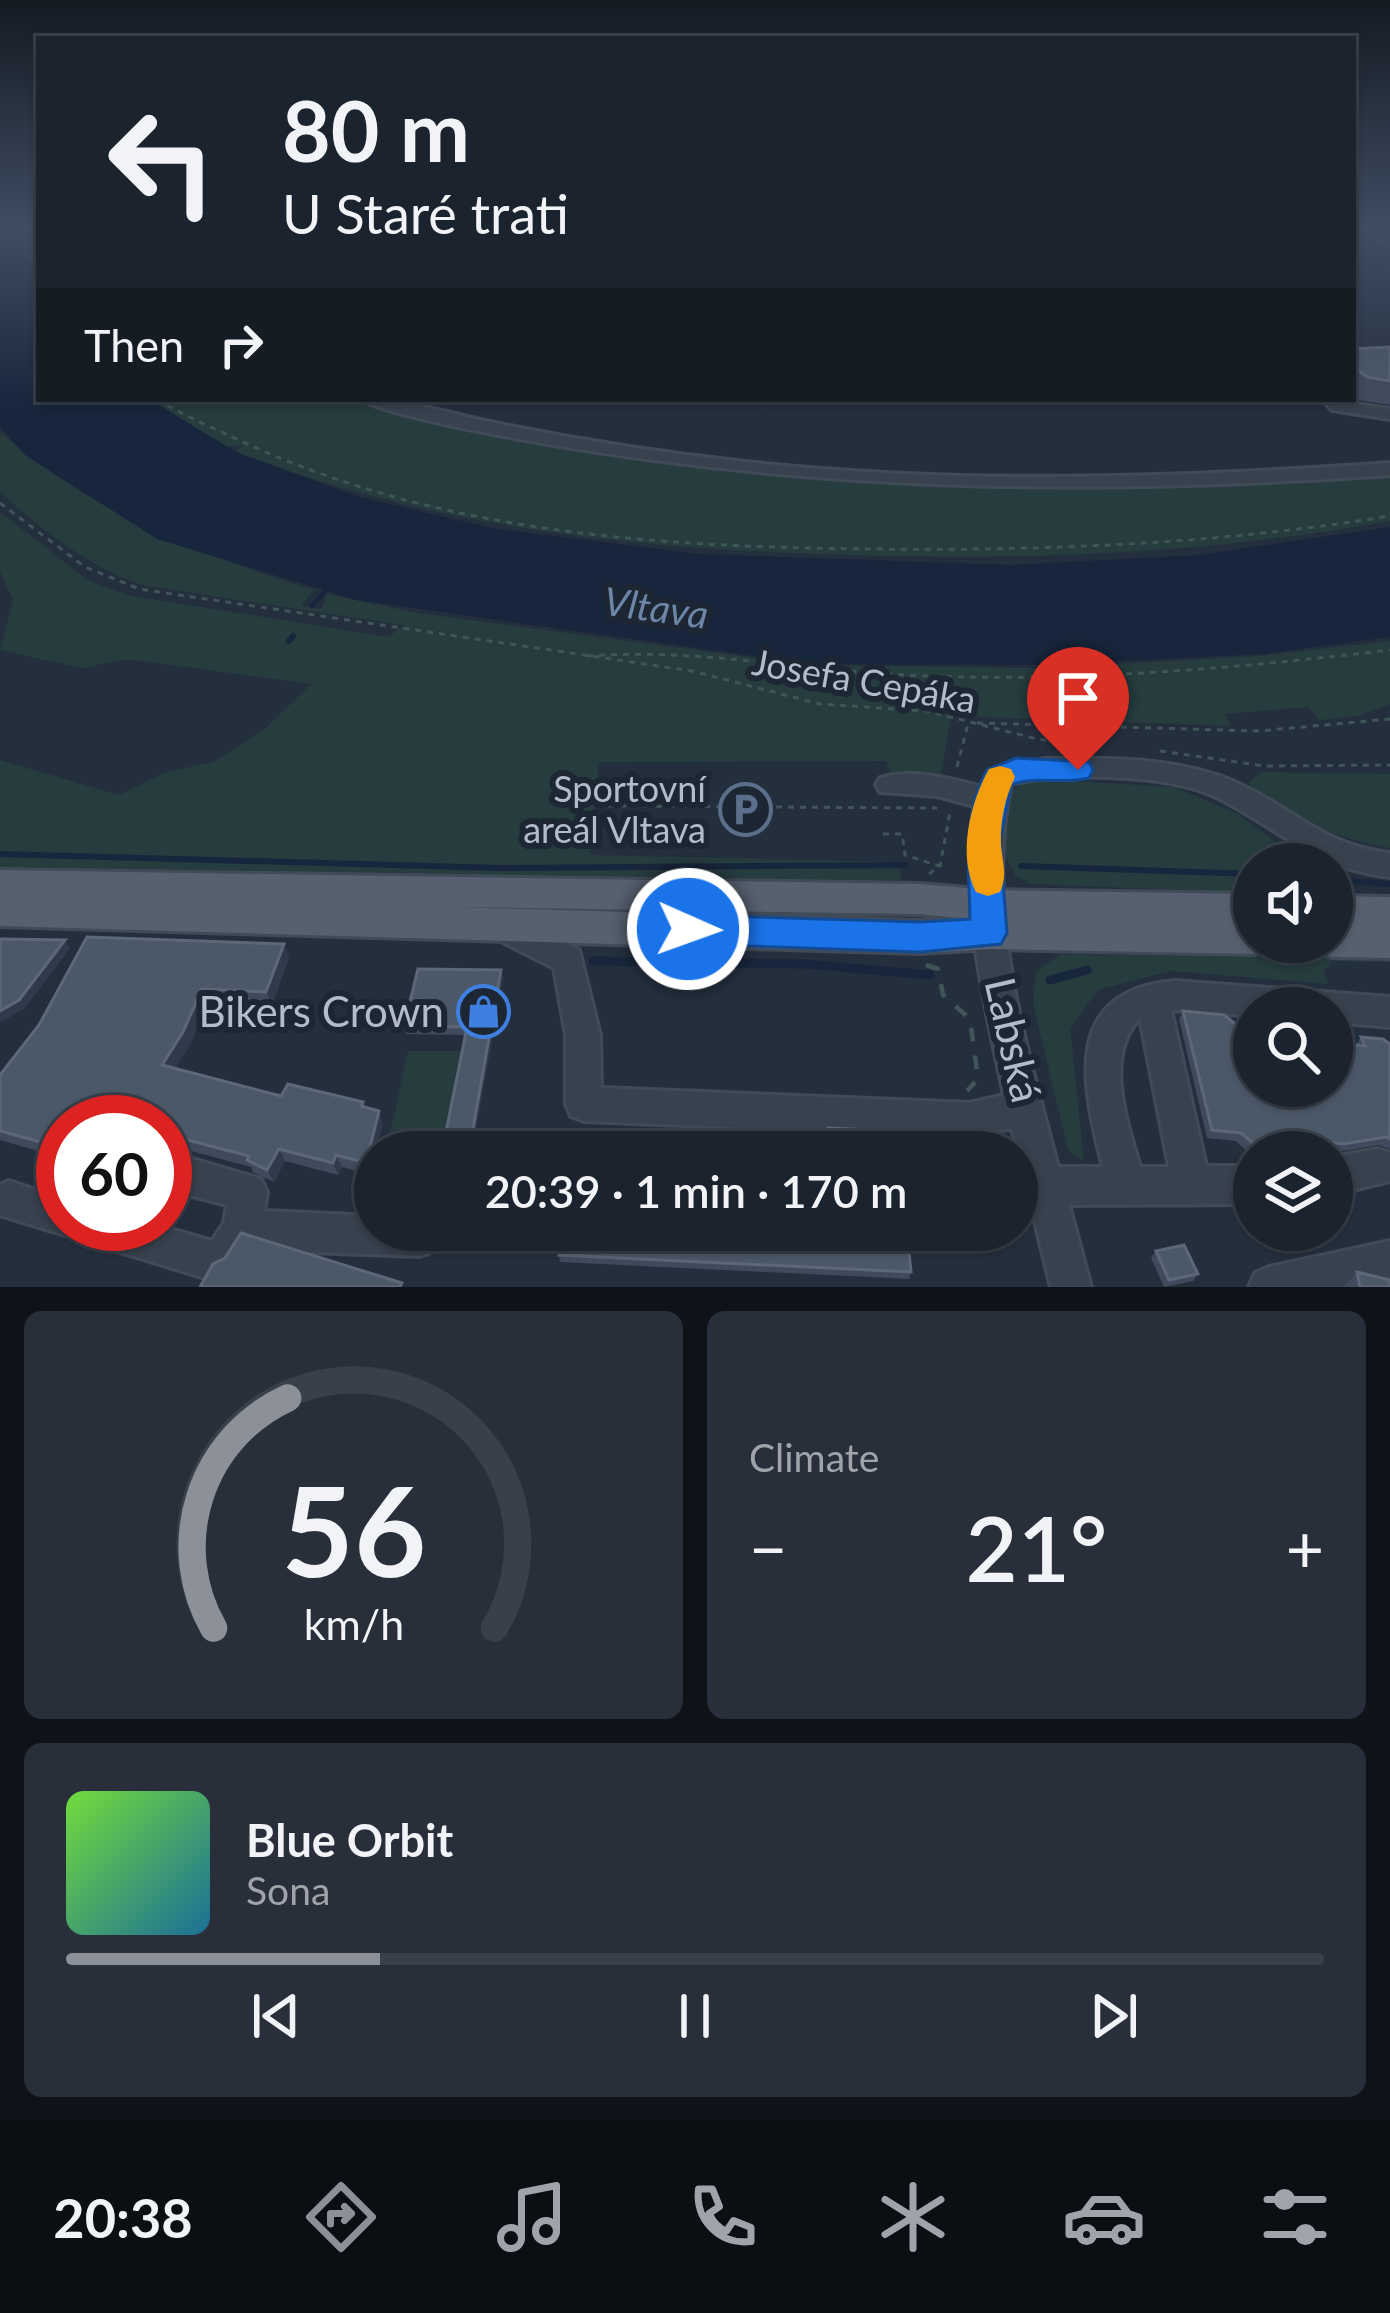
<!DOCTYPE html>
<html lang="en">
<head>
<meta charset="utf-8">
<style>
	:root { --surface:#1b232e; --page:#282f3a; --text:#f1f3f6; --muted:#a0a4aa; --line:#39404a; --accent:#8c9099 }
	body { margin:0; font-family:Lato,sans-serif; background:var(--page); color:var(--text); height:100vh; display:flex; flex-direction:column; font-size:45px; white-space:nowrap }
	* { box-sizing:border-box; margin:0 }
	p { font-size:39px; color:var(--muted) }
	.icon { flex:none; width:66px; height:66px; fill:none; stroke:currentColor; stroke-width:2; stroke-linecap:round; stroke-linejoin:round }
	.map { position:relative; height:1287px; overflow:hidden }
	.side { display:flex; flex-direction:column; gap:24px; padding:24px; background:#0f1319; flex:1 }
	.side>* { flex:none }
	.banner { position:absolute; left:36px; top:36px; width:1320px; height:366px; border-radius:0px; box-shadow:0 3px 9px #0004,0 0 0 3px var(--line); background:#1b232e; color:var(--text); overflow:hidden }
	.tools { position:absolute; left:1233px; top:843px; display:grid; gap:24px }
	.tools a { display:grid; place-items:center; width:120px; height:120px; border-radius:50%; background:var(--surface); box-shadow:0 3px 9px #0004,0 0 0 3px var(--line); font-size:60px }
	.speed { position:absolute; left:36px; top:1095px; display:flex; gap:24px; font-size:60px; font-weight:700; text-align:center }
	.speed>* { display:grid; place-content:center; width:156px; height:156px; border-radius:50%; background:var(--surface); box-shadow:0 3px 9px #0004,0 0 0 3px var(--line); line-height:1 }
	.speed .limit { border:18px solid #d22; background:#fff; color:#111 }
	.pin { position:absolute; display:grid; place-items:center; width:102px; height:102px; color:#fff; margin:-123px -51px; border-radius:50% 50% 50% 0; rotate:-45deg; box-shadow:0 0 12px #0007 }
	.pin .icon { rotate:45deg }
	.me { position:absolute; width:132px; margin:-66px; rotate:92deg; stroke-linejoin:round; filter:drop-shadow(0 0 9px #0008) }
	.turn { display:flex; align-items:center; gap:42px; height:252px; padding:0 48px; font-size:54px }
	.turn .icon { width:156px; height:156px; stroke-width:2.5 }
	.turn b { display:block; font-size:84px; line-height:102px }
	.then { display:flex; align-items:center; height:114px; padding:0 48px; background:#0003; gap:24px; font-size:45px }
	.big { font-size:90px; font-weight:600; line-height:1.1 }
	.side .widget { flex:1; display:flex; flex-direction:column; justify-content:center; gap:18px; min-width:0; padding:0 42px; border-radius:18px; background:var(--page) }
	.side .dial { align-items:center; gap:0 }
	.dial svg { height:312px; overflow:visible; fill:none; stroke:var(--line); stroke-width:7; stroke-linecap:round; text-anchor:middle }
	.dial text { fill:var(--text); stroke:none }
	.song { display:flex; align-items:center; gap:36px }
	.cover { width:144px; height:144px; border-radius:18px; background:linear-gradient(135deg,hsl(100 70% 55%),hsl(200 70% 35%)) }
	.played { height:12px; border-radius:6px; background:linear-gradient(90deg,var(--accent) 25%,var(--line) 25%) }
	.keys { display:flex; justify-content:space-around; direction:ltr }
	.heat { display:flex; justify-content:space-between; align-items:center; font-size:66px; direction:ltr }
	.side .tiles { flex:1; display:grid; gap:24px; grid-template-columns:1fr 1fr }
	.widget:last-child { grid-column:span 2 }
	.trip { position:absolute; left:354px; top:1131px; width:684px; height:120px; border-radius:60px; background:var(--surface); box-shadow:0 3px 9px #0004,0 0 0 3px var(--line); font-weight:600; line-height:120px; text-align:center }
	.tab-bar { display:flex; height:192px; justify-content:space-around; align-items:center; background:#0b0e12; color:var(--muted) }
	.tab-bar .icon { width:84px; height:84px }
	.tab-bar .current { color:var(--accent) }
	.tab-bar b { font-size:54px; color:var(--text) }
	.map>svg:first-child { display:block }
	.green { fill:#263c3f }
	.water { fill:#17263c }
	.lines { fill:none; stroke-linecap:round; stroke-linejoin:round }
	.stream-far2 { stroke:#17263c; stroke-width:4.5 }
	.stream-far1 { stroke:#17263c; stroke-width:6 }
	.stream { stroke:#17263c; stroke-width:9 }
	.minor-casing { stroke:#414a57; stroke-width:6 }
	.major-casing { stroke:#414a57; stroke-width:6 }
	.path-far1 { stroke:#3f5557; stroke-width:3; stroke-dasharray:6 6; stroke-linecap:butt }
	.path { stroke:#3f5557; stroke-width:4.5; stroke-dasharray:14 14; stroke-linecap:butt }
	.minor { fill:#38414e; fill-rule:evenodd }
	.major { fill:#56606e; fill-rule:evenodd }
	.wall { fill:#3f4b5c }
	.shaded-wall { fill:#2f3b4b }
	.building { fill:#4b5868; stroke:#5c6777; stroke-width:3 }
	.route { fill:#1a73e8; stroke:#114b97; stroke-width:3 }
	.slow { fill:#f59e0b }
	.labels { text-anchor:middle; stroke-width:12; stroke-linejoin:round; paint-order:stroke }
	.street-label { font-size:36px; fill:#b4bcc9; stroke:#1d2633 }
	.poi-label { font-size:36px; fill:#b4bcc9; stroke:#1d2633; text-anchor:end }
	.water-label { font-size:39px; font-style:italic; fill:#6d86a8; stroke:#1d2633 }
	.near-poi-label { font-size:42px; fill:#b4bcc9; stroke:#1d2633; text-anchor:end }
	.near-street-label { font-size:42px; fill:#b4bcc9; stroke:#1d2633 }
</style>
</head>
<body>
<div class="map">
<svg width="1390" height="1287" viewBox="0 0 1390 1287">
	<rect width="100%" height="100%" fill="#242f3e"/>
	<path class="green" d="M149,399H356L474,431L571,449L674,462L1039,485H1187L1390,472V521C1212,553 1034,561 853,555C636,549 440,530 236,452L243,445L225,447Z
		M0,432C91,512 199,555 314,590L301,606L321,609L327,594L418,613L809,665L1040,668L1260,656L1390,641V704L1358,716L1319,720L1308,707L1225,714L1231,726L951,716L941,777L891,774L886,761L599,762L590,855L900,862L901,880L340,878L0,868V760L119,795L166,772L214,762L267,727L311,684L127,659L82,668L0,650L13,600L0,572V512L89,581L132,596L389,637L403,625L146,586C91,569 43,531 0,492Z
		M1260,772L1390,774V848C1336,838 1291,820 1248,783Z
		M1052,780L1174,787L1238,814L1299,859L1315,864H1254V893L1031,884L1016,876L999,847L1007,797L1021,783Z
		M1061,954L1389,959L1390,962L1332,961L1324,972L1328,984L1172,971L1098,990L1070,1028L1084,1162L1068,1150L1033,1004L1036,971Z
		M408,1051H460L442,1152H386Z"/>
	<path class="water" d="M0,229H8L39,275V399H149L236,452L356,496L491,528L697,554L1012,565L1198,555L1390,527V637L1263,654L1043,665L811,664L356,600L157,539L25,455L0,427Z"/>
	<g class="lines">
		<path class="stream-far2" d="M0,239L30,234
			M312,606L329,586"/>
		<path class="stream-far1" d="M289,641L293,636
			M0,854L500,868L905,865
			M1021,866L1254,874
			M1332,880L1390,884"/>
		<path class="stream" d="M593,961L805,964L930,975
			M1050,980L1087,970"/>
		<defs>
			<path id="minor" d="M31,229H39V234Z
				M1359,229H1376L1390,236V246Z
				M361,399C407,399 450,414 495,423C577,440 662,453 746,462C960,485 1176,478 1390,463V475C1094,496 812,492 519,439C487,433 383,414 361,399Z
				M1322,399L1390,409V419L1332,410Z
				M1045,759C1105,758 1173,757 1230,780C1289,804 1321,846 1390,853V877C1309,868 1281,828 1214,796C1167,774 1062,772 1011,784C983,910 1027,1047 1058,1167H1103C1082,1085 1061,990 1175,981L1390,997V1027L1332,1022V1008H1254V1016L1171,1010L1206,1166H1254V1204L1069,1205L1091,1287H1051L1012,1128L970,1137L584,1121L571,1116L566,1104V1035L554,968L497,939L492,930L497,921C521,912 557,939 579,950L600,1035L601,1088L970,1103L1004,1095C986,1008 956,894 978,807L937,796L880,792L876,785L880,778C913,768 951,779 983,787L989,771ZM1140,1018L1169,1167H1140C1127,1121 1103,1057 1140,1018Z
				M1378,1149L1390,1153V1181L1332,1195V1157Z
				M165,1151L261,1179L267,1192L264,1211L375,1216V1230H437L439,1237L434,1251L420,1256L252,1250L235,1277L221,1283L0,1215V1185L9,1181L63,1199V1224H153L212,1241L224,1223L227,1205L165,1189Z
				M1390,1241V1281L1361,1287H1249L1255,1273L1269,1267Z"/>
			<path id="major" d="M0,870L919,884L991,890L1254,894V942H1272L1268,950L1254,954L989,949L920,953L0,926ZM455,907L919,914L958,918L920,921Z
				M1332,896L1390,897V958L1332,957L1318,952L1313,942H1332Z"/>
		</defs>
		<use href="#minor" class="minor-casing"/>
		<use href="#major" class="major-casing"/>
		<path class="path-far1" d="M157,399C182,415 211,427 239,440C437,533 655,547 872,549C1046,551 1218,544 1390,516
			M0,503L85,567L139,589L692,671L820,704L927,711L1037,739L1091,747
			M587,656C695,648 799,670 906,675C1068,683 1230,669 1390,650
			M977,723L1259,731L1390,719
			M1160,751L1264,766L1390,765
			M957,767L968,724
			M608,806L937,808
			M883,834H902L905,855L939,866
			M929,874L940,866L950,812"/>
		<path class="path" d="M926,965L938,969L943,995L970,1019L978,1079L967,1091"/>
		<use href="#minor" class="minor"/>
		<use href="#major" class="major"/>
	</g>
	<path class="wall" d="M1390,347V405L1358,400L1353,396V349Z
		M289,957L272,1005L208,1002L190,1045L175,1068L281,1096L363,1102L365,1107L383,1123L371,1175L342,1167L338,1175L285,1161L274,1182L253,1172L251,1167L165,1144V1122H63V1158L0,1140V1075L39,1025Z
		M501,970L503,979L465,1035L406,1034L404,1026Z
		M1183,1011L1254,1086L1356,1045L1361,1037L1390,1044V1149L1379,1145L1337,1152L1306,1149L1307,1152H1254V1158L1236,1141L1207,1138L1179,1019Z
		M1156,1251L1198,1274L1193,1281L1164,1287L1151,1258Z
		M559,1255L911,1272L909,1279L560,1262Z
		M1357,1272L1390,1287H1344Z"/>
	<path class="shaded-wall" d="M65,940L70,949L25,1008L0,1023V1011Z
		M284,944L289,957L272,1005L266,992Z
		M501,970L503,979L472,1152H469Z
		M202,989L208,1002L190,1045L169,1078L162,1065Z
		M379,1111L383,1123L371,1175L366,1163Z
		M279,1149L285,1161L274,1182L267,1170Z
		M336,1155L342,1167L338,1175L333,1163Z"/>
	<path class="building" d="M1390,347V381L1367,377L1353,366V349Z
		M87,937L284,944L266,992L202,989L183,1032L162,1065L281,1096L288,1084L363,1102L361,1106L379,1111L366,1163L336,1155L333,1163L279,1149L267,1170L247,1160L249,1156L165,1134V1122H63V1148L0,1131V1075L39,1025Z
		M0,939L65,940L19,1000L0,1011Z
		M418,969L501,970L469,1152H442L467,1027L404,1026Z
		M1183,1011L1224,1015L1238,1026L1254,1027V1086H1332V1043L1365,1046L1361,1037L1383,1039L1390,1044V1139L1386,1137L1343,1144L1304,1140L1307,1152H1260L1258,1147L1241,1133L1212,1130Z
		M828,1128L897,1131L899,1152H600L602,1136L829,1146Z
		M562,1230H907L911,1272L559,1255Z
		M241,1233L402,1283L400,1287H200L213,1264L225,1258Z
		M1184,1245L1198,1274L1169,1280L1156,1251Z
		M1357,1272L1390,1280V1287H1360Z"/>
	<linearGradient id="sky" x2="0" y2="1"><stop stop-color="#141a22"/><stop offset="0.56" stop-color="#3f4d63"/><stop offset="1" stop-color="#3f4d63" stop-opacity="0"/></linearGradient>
	<rect width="1390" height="409" fill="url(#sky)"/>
	<path class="route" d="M1016,758L1089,762L1093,770L1089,778C1063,785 1035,775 1011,785L1000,841L1007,933L1001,944L920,952L688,944L676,940L670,929L676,919L688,915L920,922L970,919C969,868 962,816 987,770Z"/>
	<path class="slow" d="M1000,766L1011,769L1015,777C1005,798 1000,820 1001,844C1002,861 1008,876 1000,892L988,896L976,892C957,855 970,803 989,769Z"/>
	<defs>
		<symbol id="parking-ring" viewBox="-11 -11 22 22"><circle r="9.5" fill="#1d2633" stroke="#5c6f8a" stroke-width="1.5"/><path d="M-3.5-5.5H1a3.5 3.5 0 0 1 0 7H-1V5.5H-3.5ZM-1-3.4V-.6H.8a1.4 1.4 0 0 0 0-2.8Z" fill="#5c6f8a"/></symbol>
		<symbol id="shop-ring" viewBox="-11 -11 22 22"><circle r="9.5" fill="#1d2633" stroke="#3f7fe0" stroke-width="1.5"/><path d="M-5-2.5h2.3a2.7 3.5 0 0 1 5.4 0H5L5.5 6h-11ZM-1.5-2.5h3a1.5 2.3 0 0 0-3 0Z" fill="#3f7fe0"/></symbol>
	</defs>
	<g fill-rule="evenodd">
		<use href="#parking-ring" x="716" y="780" width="59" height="59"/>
		<use href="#shop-ring" x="454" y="982" width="59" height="59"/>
	</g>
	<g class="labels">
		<g class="street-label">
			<text transform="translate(864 681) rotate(10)" y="13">Josefa Cepáka</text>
		</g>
		<g class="poi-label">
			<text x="706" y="802">Sportovní<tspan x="706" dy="41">areál Vltava</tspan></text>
		</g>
		<g class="water-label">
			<text transform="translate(656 608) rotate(8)" y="14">Vltava</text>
		</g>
		<g class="near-poi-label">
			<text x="444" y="1027">Bikers Crown</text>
		</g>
		<g class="near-street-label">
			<text transform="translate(1013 1040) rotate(77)" y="15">Labská</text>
		</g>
	</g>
</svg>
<div class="tools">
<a><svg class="icon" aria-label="sound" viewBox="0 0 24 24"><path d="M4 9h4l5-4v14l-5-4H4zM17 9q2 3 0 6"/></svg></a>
<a><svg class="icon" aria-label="search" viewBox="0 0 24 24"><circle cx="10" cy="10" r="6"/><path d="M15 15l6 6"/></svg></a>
<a><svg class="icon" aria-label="layers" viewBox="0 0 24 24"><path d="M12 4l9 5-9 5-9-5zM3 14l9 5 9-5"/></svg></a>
</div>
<div class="speed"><div class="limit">60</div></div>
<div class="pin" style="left:1078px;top:770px;background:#d93025"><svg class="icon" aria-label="arrive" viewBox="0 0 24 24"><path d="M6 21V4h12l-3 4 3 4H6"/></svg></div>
<svg class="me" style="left:688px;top:929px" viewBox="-20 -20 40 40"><circle r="17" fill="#1a73e8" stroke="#fff" stroke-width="3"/><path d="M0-11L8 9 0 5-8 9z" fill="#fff"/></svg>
<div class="trip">20:39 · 1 min · 170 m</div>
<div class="banner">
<div class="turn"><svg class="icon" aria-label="left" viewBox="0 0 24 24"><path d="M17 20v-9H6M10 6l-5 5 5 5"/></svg><div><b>80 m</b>U Staré trati</div></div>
<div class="then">Then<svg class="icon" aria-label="right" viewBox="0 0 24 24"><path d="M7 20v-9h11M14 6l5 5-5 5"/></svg></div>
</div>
</div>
<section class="side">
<div class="tiles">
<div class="widget dial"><svg viewBox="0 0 100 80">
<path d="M14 69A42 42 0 1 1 86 69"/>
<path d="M14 69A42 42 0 0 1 33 10" stroke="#8c9099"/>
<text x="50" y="56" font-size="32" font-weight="700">56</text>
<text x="50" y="72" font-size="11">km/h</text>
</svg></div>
<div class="widget"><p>Climate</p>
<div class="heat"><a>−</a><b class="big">21°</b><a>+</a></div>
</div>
<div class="widget">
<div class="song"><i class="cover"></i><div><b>Blue Orbit</b><p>Sona</p></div></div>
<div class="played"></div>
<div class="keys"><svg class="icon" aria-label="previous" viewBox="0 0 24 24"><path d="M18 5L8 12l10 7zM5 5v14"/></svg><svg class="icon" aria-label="pause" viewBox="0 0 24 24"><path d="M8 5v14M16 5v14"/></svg><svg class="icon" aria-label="next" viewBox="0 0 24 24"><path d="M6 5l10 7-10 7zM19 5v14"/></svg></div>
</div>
</div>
</section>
<nav class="tab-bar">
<b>20:38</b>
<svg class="icon current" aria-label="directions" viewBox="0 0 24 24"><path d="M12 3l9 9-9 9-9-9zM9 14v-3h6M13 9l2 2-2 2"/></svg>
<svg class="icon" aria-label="music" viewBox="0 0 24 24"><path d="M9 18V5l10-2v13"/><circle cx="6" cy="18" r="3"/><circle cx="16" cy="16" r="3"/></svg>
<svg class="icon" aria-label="phone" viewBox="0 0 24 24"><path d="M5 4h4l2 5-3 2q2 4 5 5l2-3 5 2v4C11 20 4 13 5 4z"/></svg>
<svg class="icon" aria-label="climate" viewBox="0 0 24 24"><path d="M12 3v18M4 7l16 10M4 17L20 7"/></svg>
<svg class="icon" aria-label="car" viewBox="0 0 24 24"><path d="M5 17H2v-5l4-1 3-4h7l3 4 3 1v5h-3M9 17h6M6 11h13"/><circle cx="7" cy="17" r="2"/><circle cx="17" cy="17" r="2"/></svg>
<svg class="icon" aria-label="filters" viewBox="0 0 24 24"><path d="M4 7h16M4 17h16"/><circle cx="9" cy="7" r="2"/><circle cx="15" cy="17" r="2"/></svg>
</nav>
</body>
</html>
